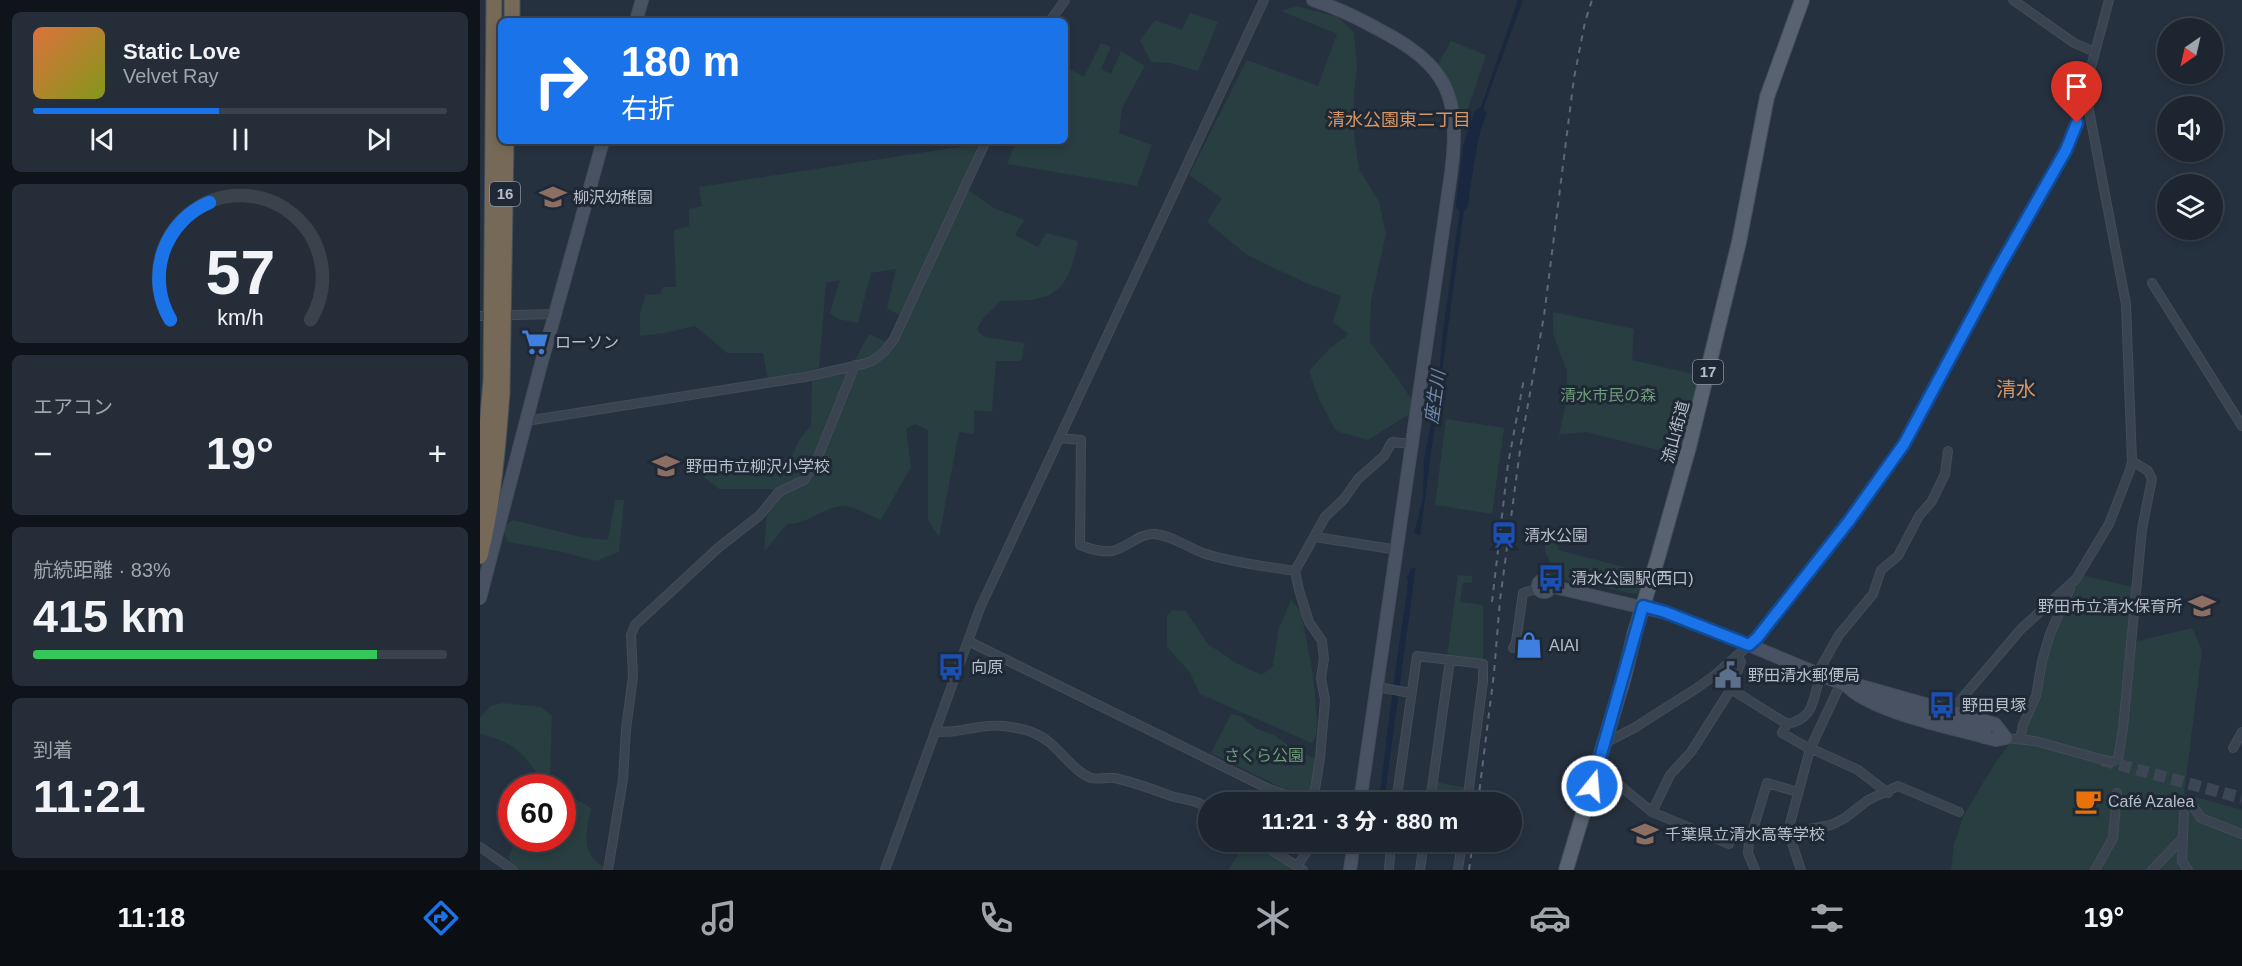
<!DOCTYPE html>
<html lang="ja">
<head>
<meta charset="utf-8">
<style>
	:root { --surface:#1c2530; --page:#252d38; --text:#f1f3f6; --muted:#a0a5ab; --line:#3a424c; --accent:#1a73e8 }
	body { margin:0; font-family:Arial,"Noto Sans JP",sans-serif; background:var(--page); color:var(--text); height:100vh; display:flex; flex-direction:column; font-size:22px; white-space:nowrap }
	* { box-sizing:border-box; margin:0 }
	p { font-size:20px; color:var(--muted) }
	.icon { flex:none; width:33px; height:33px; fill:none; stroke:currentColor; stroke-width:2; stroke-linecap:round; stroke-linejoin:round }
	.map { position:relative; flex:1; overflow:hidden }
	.side { display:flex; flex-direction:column; gap:12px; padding:12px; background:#0f141a; width:480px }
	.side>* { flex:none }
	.banner { position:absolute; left:18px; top:18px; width:570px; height:126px; border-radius:9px; box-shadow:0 3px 9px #0003,0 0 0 2px var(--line); background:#1a73e8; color:#fff; overflow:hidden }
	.needle { width:39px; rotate:214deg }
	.tools { position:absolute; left:1677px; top:18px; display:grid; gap:12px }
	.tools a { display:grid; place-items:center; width:66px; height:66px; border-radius:50%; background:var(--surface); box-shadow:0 3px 9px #0003,0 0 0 2px var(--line); font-size:30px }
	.speed { position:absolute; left:18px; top:774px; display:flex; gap:12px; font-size:30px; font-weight:700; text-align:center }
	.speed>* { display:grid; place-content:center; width:78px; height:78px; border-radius:50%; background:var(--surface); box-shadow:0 3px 9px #0003,0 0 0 2px var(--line); line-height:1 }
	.speed .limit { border:9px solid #d22; background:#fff; color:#111 }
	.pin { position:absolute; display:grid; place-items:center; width:51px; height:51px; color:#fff; margin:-62px -26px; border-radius:50% 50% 50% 0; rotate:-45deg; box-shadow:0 0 6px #0007 }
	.pin .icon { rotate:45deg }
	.me { position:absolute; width:66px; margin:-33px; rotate:17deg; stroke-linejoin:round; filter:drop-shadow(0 0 4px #0008) }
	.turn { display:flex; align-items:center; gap:21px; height:126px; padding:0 24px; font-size:27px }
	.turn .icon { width:78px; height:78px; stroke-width:2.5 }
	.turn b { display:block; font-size:42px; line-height:51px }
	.big { font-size:45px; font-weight:800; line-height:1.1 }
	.side .widget { flex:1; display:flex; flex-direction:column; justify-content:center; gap:9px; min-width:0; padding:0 21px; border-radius:9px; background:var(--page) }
	.side .dial { align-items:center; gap:0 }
	.dial svg { height:156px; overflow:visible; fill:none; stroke:var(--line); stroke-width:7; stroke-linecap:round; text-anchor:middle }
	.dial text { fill:var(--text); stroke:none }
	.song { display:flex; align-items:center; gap:18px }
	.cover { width:72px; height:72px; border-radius:9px; background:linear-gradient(135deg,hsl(20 70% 55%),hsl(70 70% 35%)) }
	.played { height:6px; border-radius:3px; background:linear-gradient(90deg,var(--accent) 45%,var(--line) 45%) }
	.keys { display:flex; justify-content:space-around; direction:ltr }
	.heat { display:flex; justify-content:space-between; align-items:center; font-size:33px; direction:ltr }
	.charge { height:9px; border-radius:4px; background:linear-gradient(90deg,#34c759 83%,var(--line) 0) }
	.trip { position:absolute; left:718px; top:792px; width:324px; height:60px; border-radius:30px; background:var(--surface); box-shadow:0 3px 9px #0003,0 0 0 2px var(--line); font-weight:800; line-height:60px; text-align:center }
	.tab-bar { display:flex; height:96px; justify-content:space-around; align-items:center; background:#0b0f13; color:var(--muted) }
	.tab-bar .icon { width:42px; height:42px }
	.tab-bar .current { color:var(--accent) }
	.tab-bar b { font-size:27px; color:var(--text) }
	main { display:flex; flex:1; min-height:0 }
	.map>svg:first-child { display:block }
	.green { fill:#283e41 }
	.water { fill:#19283e }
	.pier { fill:#263140 }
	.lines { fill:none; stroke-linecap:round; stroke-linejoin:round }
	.river { stroke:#19283e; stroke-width:12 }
	.secondary-tunnel { stroke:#3c4655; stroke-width:12; stroke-dasharray:12 6; stroke-linecap:butt }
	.street-casing { stroke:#434c59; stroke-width:10 }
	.secondary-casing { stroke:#434c59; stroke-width:14 }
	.primary-casing { stroke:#434c59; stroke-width:16 }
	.highway-casing { stroke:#454e5a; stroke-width:17 }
	.street { stroke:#3a4350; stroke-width:8 }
	.secondary { stroke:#485263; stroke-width:12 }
	.primary { stroke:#586270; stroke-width:14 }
	.highway { stroke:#766957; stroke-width:15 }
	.rail { stroke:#5c6777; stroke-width:2; stroke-dasharray:6 6; stroke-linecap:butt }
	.route-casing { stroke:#114b97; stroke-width:15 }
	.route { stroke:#1a73e8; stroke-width:10 }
	.labels { text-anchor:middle; stroke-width:6; stroke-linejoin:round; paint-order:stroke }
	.shield { fill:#1f2835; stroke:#89919d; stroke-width:1.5 }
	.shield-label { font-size:15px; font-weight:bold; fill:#b6beca }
	.poi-label { font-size:16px; fill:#b6beca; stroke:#1f2835; text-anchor:start }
	.park-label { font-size:16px; fill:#6e9b78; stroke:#1f2835 }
	.street-label { font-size:16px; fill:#b6beca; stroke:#1f2835 }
	.neighbourhood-label { font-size:18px; fill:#d49567; stroke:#1f2835 }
	.water-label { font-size:18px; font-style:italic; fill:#7089a9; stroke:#1f2835 }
	.quarter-label { font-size:20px; fill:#d49567; stroke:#1f2835 }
</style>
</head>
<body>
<main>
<section class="side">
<div class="widget">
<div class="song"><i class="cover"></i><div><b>Static Love</b><p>Velvet Ray</p></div></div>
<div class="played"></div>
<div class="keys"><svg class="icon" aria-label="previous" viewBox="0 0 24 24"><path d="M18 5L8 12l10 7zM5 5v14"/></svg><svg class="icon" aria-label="pause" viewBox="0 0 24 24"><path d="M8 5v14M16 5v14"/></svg><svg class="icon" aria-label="next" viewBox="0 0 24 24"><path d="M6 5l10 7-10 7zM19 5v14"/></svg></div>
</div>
<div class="widget dial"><svg viewBox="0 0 100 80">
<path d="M14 69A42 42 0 1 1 86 69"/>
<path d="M14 69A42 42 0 0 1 34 9" stroke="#1a73e8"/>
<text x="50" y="56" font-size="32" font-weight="700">57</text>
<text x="50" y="72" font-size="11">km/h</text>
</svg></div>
<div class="widget"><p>エアコン</p>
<div class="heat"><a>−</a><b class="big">19°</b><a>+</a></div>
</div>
<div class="widget"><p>航続距離 · 83%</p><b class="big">415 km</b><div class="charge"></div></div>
<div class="widget"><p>到着</p><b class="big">11:21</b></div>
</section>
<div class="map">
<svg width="1762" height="870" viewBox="0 0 1762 870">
	<rect width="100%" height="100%" fill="#263140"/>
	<path class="green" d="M816,6L858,17L874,33L877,66L874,94V135L879,169L899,202L906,234L891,301L890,342L920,382L935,405L928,415L888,440L856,431L839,399L829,371L850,348L869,334L853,322L861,296L826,283L767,255L727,222L742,198L709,175L767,60L838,86L857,34L801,11Z
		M710,13L738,22L718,71L690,63L671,62L660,40L675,20L702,30Z
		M971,41L1006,55L987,112L979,110L969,82L958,64Z
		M621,43L631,47L621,69L631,74L641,51L665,66L642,108L639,133L672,145L657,186L527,164L535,144L531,141H585V66L604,77Z
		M498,144L481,185L514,208L544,220L535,235L558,247L566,233L598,241C591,273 586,296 549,300C539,301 530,300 520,301C512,312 501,317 497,330L504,337L545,343L541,361H516L512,412L494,410V434L479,432L459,537L448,520V430L435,424L426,429L431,467L401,520C391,516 380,510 370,507C347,502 329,525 307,524L284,552L287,512L293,489H239L205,462L311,459L318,442L331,425L332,380L369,371L389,334L407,342L419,315L407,308L416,269L391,273L378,323L358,319L350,313L360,280L346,283L339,368L288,380L283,353H247L215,326L185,333L160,336V313L166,295L180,294L183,287H196L194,230L209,226V209L222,206L219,187Z
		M1073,312L1154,329L1152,360L1222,376L1202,456L1106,432L1079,435L1086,403L1087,371L1073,334Z
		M966,419L1024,428L1012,514L955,505Z
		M135,500H144L139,552L115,561L83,552L28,542L22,527L33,520L105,538L128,540Z
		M1060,532L1077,536L1078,550L1167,573L1161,592L1154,594L1077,578L1065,551L1066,539L1059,537Z
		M978,575L992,576V583L983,582L980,602L1003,605V662L967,656Z
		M1601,575L1653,587L1649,643L1712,628L1722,650L1704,794L1762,810V870H1471L1474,844L1484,815L1515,763L1550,717L1568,646L1582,608Z
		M811,600L821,612L833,675L837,721L836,736L832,743L720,694L709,671L687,647V615L693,610L706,611L728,644L756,663L782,675L793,666L798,631Z
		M22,703L61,707L72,716L70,775L76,787H51L56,772C38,746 29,742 0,734V718L10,706Z
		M751,714L760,716L777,729L794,735L816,751L837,759L831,795L829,796L806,790L731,753Z
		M955,782L986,788L984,802H952Z
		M83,792L111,808C106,835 99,855 129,870H39L31,865L29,857L36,839L82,838Z
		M766,842H772L816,870H748Z"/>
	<path class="water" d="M1038,0H1043L1004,106L991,182L985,202L904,802H899C907,732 916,662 927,592L928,579L926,578L929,574L935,529L943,497L944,459L958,386L963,331L981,201L996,121Z"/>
	<path class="pier" d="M932,531L943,538L940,567L932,568L925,574Z"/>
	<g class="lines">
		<path class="river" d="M982,205L989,147L1000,114"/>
		<path class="secondary-tunnel" d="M1622,760L1762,798"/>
		<defs>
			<path id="street" d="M1533,0L1594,43L1615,52
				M570,21L585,0
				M1672,283L1762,426
				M0,316L74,314
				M46,421L325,377L383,364L392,361L404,352L414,339L506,141
				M579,438L601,440L600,545C610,549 622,552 632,551C647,548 659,533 675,534C693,536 707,547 723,553C753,563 785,566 815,571
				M835,537L918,550
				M488,641L789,789L826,802
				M1033,648L1036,642L1043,593L1059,588
				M1337,674L1359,635L1393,594L1401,570L1418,556L1439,516L1452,501L1465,474L1468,451
				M1235,675L1251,689L1307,724C1335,719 1333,698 1340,676
				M897,687L931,693
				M1474,712L1478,703L1541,629L1596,579L1629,524L1650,470L1652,461L1646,304L1606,95
				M1307,724L1302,733L1330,749
				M455,731C478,735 499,723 523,726C532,727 545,729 554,733C577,742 589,769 611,778C618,780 626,777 634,778C654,782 672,789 691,796C708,801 712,798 729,809
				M1526,738L1555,741L1631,762L1638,759L1643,728L1662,529L1672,479L1668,471L1652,461
				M1540,739L1543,725L1556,696L1562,661L1570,634L1590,588
				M1125,743L1154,728L1217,688L1235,675L1277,638L1331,571L1412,463L1451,397L1517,271L1592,138L1629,0
				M1330,748L1378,770L1408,793
				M1753,748L1762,732
				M1116,770L1126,774L1172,812L1190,775L1211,752L1251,689L1261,662L1257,655
				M833,802L840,758L845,700L841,678L844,659L842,641L829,622L819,590L815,571L845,517L864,499L878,479L904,456L912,442L932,444
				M916,802L937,656L1003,664V681L987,802
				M950,802L970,660
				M1715,809L1721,818L1762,834
				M1172,812L1249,844
				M1704,813L1702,861L1708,870
				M1310,837L1330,829L1351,825L1365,818L1388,800L1418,786L1479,812
				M779,842L823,870
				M0,847L33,870
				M817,866L826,853L828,842
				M128,870L143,779L146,729L153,676L151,635L155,625L238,548L279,516L299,492L324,480L336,462L375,365
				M405,870L500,608L784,0
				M909,870L911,842
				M940,870L944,842
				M978,870L982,842
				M1275,870L1268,853L1269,843L1287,783L1318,792
				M1321,870L1308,831L1330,749L1361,683
				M1615,870L1633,838L1637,793
				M1672,870L1703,838"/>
			<path id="secondary" d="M833,0C855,7 876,17 896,28C968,65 981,95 971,174L880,802
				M156,21L162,0
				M1058 586a6 6 0 1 1 12 0a6 6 0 1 1-12 0Z
				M1070,586L1186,613L1269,645L1389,695L1505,729
				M0,598L60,368L123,141
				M1367,686H1381L1515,724L1526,738L1516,740L1504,737C1469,727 1390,711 1367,686Z
				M870,870L874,842"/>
			<path id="primary" d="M1086,870L1144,677L1155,632L1178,557L1209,447L1259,242L1287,97L1322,0"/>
			<path id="highway" d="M32,21V0
				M0,511L11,380L14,0
				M0,556C13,504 18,447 22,393L26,141"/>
		</defs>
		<use href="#street" class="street-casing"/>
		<use href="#secondary" class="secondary-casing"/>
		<use href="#primary" class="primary-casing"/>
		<use href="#highway" class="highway-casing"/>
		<use href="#street" class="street"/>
		<use href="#secondary" class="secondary"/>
		<use href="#primary" class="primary"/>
		<use href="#highway" class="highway"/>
		<path class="rail" d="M1012,602L1028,464L1044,379
			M998,802L1014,673L1020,600L1041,443L1064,316L1094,78L1105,22L1112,0
			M989,870L993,842"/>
	</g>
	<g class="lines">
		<defs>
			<path id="route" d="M1112,786L1163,606L1185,612L1269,645L1277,638L1369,521L1424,444L1517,271L1586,150L1597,123"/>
		</defs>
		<use href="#route" class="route-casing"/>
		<use href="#route" class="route"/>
	</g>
	<defs>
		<symbol id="school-bare" viewBox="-9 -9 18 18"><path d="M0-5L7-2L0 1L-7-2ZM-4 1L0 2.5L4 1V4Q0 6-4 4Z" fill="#8d6e63" stroke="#1f2835" stroke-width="2.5" paint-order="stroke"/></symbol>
		<symbol id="supermarket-bare" viewBox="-9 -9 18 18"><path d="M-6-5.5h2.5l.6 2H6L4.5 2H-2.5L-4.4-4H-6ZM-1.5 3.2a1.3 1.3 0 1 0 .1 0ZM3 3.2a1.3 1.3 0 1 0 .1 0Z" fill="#3f7fe0" stroke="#1f2835" stroke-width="2.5" paint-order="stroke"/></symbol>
		<symbol id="station-bare" viewBox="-9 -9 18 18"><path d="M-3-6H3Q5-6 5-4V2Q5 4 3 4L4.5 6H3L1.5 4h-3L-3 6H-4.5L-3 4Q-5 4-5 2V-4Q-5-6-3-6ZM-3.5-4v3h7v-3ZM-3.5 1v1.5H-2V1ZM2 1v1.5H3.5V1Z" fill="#1a4fb4" stroke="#1f2835" stroke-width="2.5" paint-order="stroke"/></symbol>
		<symbol id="bus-bare" viewBox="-9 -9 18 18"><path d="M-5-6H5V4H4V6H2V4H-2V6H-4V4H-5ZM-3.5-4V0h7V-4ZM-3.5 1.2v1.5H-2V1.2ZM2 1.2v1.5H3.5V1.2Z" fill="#1a4fb4" stroke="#1f2835" stroke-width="2.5" paint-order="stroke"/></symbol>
		<symbol id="shop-bare" viewBox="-9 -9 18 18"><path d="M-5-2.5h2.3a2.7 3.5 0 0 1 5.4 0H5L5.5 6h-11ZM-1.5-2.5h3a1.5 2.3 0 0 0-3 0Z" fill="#3f7fe0" stroke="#1f2835" stroke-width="2.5" paint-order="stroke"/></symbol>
		<symbol id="civic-bare" viewBox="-9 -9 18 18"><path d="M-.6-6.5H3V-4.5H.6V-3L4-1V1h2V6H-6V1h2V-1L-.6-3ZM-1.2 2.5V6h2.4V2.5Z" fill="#5c6f8a" stroke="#1f2835" stroke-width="2.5" paint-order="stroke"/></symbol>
		<symbol id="cafe-bare" viewBox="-9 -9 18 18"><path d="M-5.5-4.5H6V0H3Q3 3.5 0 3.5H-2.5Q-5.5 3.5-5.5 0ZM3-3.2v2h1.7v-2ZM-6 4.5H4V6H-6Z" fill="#e8710a" stroke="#1f2835" stroke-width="2.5" paint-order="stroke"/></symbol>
	</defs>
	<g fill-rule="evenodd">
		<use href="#school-bare" x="54" y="178" width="38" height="38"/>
		<use href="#supermarket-bare" x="36" y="323" width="38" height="38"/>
		<use href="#school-bare" x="167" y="447" width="38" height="38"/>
		<use href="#station-bare" x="1005" y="516" width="38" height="38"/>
		<use href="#bus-bare" x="1052" y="559" width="38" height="38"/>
		<use href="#school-bare" x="1703" y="587" width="38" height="38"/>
		<use href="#shop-bare" x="1030" y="626" width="38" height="38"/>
		<use href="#bus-bare" x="452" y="648" width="38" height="38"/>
		<use href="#civic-bare" x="1229" y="656" width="38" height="38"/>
		<use href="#bus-bare" x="1443" y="686" width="38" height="38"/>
		<use href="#cafe-bare" x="1589" y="782" width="38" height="38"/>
		<use href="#school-bare" x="1146" y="815" width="38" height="38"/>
	</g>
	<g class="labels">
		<g class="shield">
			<rect x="10" y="182" width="30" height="24" rx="4.5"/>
			<rect x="1213" y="360" width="30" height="24" rx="4.5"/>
		</g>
		<g class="shield-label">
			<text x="25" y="199">16</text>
			<text x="1228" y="377">17</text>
		</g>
		<g class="poi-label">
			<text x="93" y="203">柳沢幼稚園</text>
			<text x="75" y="348">ローソン</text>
			<text x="206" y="472">野田市立柳沢小学校</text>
			<text x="1044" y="541">清水公園</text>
			<text x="1091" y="584">清水公園駅(西口)</text>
			<text x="1702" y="612" text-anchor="end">野田市立清水保育所</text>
			<text x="1069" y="651">AIAI</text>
			<text x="491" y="673">向原</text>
			<text x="1268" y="681">野田清水郵便局</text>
			<text x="1482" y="711">野田貝塚</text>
			<text x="1628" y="807">Café Azalea</text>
			<text x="1185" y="840">千葉県立清水高等学校</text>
		</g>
		<g class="park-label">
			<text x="1128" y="401">清水市民の森</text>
			<text x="784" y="761">さくら公園</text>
		</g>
		<g class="street-label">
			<text transform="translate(1195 432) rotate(-75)" y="6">流山街道</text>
		</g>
		<g class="neighbourhood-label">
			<text x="919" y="126">清水公園東二丁目</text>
		</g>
		<g class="water-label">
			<text transform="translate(955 397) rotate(-82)" y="6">座生川</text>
		</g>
		<g class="quarter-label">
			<text x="1536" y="396">清水</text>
		</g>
	</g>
</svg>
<div class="tools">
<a><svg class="needle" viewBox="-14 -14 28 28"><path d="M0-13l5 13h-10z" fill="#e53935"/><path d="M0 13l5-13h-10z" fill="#a0a5ab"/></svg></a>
<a><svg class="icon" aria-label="sound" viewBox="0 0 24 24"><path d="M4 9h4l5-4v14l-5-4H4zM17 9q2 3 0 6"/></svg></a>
<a><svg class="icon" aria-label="layers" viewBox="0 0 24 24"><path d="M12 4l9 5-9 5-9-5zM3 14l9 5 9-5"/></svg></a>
</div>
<div class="speed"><div class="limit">60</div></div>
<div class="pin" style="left:1597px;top:123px;background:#d93025"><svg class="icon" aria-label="arrive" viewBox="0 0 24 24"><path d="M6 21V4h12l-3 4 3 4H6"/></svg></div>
<svg class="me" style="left:1112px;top:786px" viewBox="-20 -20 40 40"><circle r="17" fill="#1a73e8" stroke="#fff" stroke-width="3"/><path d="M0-11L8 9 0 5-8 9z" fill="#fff"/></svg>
<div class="trip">11:21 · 3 分 · 880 m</div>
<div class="banner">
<div class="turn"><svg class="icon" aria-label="right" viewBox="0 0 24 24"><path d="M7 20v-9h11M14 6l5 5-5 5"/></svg><div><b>180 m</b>右折</div></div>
</div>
</div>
</main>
<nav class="tab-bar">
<b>11:18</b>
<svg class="icon current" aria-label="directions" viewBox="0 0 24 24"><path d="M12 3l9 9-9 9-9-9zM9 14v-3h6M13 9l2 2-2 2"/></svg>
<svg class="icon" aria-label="music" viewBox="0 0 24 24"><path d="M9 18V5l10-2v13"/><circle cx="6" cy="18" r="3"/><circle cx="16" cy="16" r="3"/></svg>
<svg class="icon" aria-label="phone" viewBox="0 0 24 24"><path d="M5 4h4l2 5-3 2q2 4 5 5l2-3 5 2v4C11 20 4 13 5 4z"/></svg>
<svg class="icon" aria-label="climate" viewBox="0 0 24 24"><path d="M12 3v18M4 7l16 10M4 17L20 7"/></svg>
<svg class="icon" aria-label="car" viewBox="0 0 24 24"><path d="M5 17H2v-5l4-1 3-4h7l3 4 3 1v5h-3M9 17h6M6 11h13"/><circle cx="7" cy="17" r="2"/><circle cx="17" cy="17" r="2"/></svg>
<svg class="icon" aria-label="filters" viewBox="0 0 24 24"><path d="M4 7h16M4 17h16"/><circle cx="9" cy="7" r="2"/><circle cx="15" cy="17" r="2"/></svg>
<b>19°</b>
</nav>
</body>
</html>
